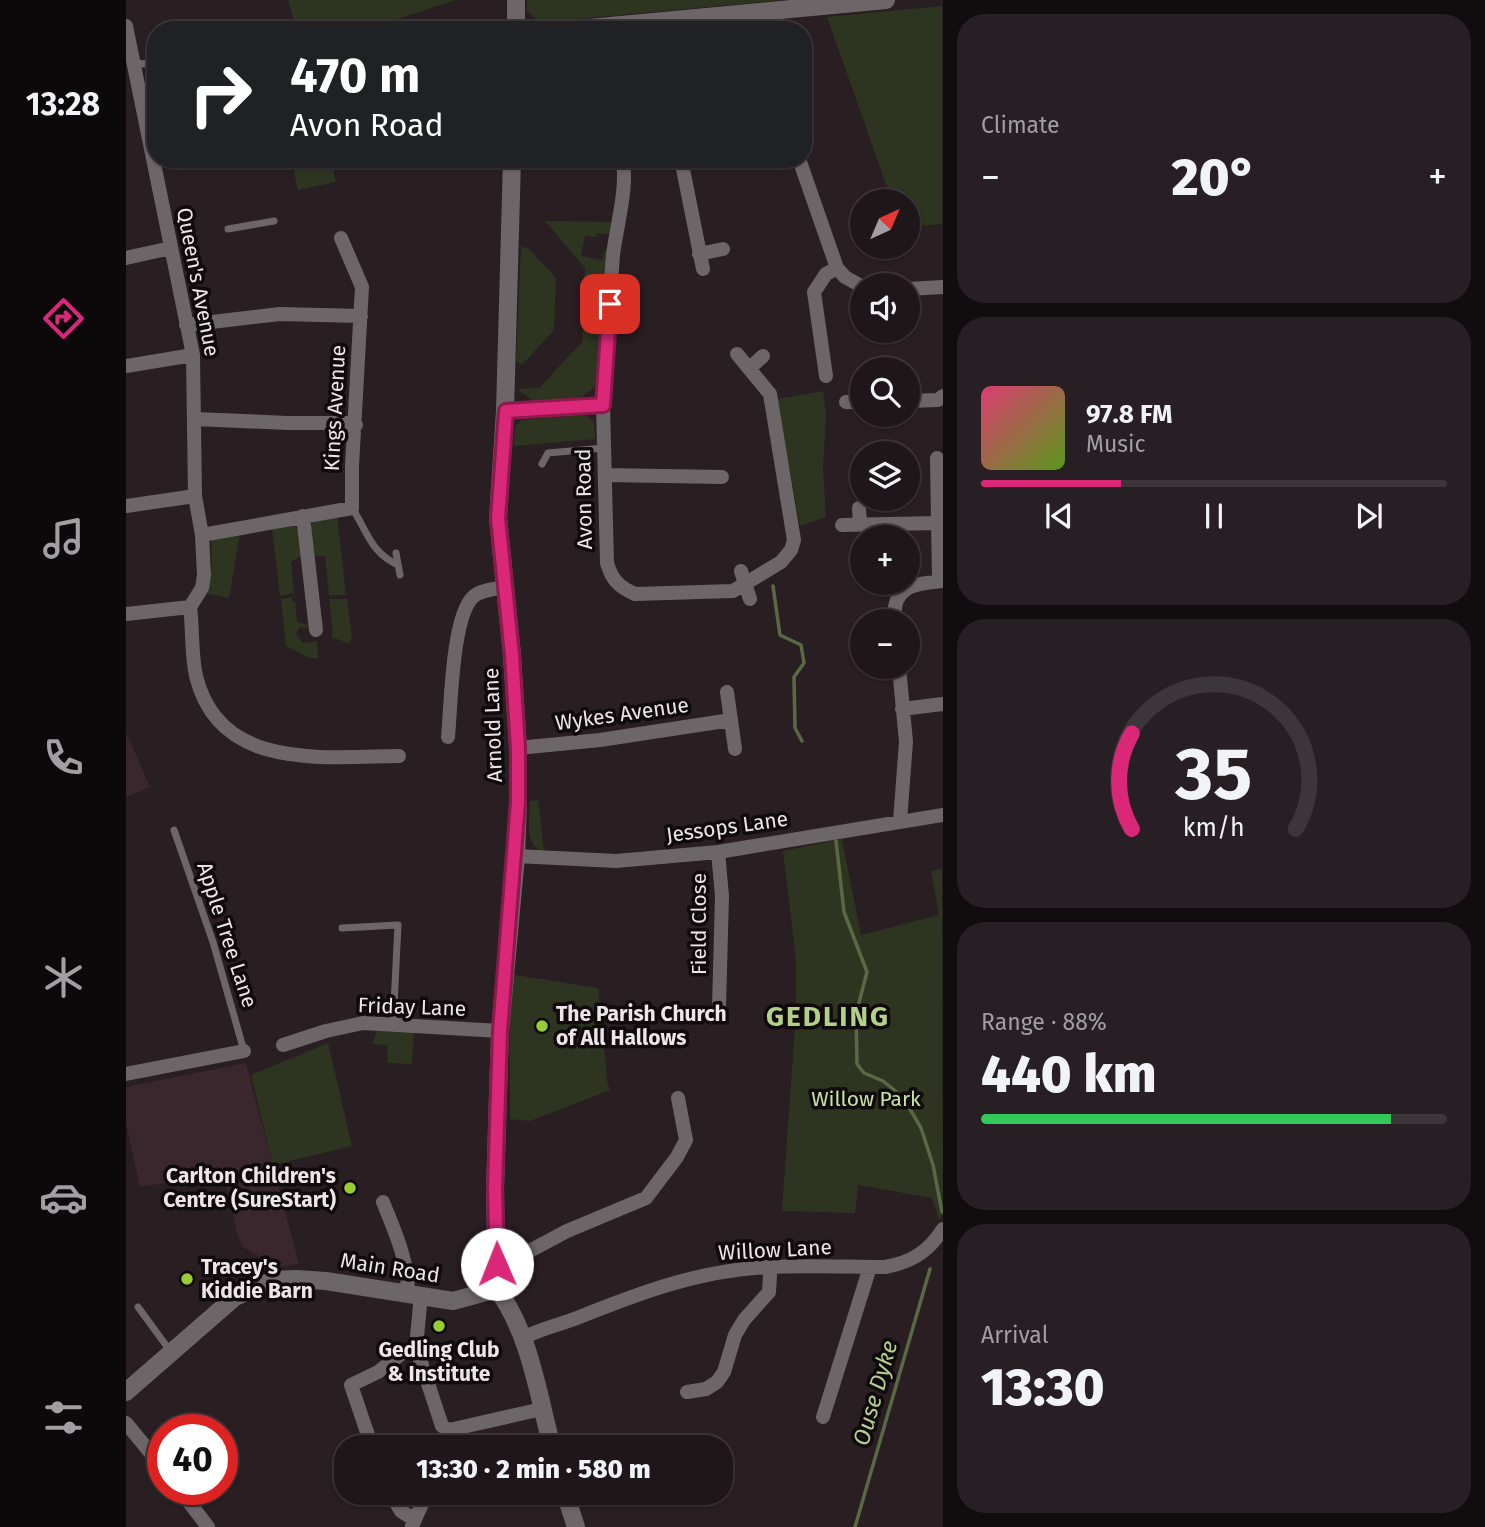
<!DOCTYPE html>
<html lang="en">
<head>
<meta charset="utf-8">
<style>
	:root { --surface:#1f161a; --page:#271f23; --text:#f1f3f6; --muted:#a19fa2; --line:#3c3539; --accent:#db2777 }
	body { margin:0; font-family:"Fira Sans",sans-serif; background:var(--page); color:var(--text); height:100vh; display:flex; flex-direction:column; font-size:26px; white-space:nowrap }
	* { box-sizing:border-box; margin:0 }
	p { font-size:23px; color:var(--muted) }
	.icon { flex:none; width:38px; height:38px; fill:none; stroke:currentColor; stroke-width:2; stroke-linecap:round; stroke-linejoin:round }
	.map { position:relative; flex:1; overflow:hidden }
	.drawer { display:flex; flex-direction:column; gap:14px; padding:14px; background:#110c0e; width:542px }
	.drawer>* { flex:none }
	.guide { position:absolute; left:21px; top:21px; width:665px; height:147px; border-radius:28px; box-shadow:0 2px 5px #0004,0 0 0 2px var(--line); background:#202124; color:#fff; overflow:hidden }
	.needle { width:46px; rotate:44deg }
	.controls { position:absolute; left:724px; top:189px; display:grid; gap:14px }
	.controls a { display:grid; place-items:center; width:70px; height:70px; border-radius:50%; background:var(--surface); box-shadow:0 2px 5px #0004,0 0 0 2px var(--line); font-size:35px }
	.speed { position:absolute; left:21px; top:1414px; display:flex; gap:14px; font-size:35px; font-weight:700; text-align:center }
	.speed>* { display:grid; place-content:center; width:91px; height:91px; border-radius:50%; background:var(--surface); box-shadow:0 2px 5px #0004,0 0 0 2px var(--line); line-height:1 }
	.speed .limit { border:10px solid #d22; background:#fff; color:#111 }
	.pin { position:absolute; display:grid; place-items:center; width:60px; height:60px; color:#fff; margin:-30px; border-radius:14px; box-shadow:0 4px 10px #0006 }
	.me { position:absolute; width:77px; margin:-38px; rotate:359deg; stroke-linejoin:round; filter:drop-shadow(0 0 5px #0008) }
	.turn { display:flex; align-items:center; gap:24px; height:147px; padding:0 28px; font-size:32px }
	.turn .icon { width:91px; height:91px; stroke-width:2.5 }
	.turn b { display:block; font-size:49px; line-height:60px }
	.big { font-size:52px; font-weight:800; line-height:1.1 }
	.drawer .widget { flex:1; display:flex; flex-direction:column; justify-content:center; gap:10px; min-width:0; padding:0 24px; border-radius:28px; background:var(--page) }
	.drawer .dial { align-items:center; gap:0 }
	.dial svg { height:182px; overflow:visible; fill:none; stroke:var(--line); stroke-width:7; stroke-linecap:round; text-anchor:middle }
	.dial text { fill:var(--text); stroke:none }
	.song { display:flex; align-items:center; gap:21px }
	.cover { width:84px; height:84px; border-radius:10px; background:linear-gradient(135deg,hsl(340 70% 55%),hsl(90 70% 35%)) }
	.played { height:7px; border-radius:4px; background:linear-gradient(90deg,var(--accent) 30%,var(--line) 30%) }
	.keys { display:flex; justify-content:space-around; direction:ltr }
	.heat { display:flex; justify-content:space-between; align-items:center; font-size:38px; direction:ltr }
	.charge { height:10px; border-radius:5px; background:linear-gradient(90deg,#34c759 88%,var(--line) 0) }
	.trip { position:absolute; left:208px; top:1435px; width:399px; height:70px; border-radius:28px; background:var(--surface); box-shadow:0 2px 5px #0004,0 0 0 2px var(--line); font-weight:800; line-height:70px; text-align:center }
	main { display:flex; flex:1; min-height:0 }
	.tabs { display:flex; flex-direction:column; width:126px; justify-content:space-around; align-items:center; background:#0c090a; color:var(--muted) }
	.tabs .icon { width:49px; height:49px }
	.tabs .active { color:var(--accent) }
	.tabs b { font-size:32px; color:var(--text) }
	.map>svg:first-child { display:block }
	.built { fill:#39272d }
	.green { fill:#2d3521 }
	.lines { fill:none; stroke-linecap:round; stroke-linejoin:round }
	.stream { stroke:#5a6945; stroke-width:3.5 }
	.service { stroke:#6d6668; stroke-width:7 }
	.minor { stroke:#6d6668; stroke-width:14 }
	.tertiary { stroke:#6d6668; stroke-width:18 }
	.route-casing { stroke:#8e194d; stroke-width:18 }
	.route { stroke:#db2777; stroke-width:12 }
	.poi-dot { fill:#99cb36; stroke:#0f0a0b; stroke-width:2.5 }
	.labels { text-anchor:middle; stroke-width:7; stroke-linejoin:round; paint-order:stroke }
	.street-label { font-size:21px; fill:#ede5e7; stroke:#0f0a0b }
	.poi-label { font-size:21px; font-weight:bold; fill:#ede5e7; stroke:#0f0a0b; text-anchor:start }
	.park-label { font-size:21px; fill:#c8e2a4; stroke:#0f0a0b }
	.water-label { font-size:23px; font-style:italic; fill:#b5ce91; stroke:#0f0a0b }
	.district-label { font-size:28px; font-weight:bold; letter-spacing:2px; fill:#b2d089; stroke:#0f0a0b }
</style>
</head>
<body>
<main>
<nav class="tabs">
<b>13:28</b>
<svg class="icon active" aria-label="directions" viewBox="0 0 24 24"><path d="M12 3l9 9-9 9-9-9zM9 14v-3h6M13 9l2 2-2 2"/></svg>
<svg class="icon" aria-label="music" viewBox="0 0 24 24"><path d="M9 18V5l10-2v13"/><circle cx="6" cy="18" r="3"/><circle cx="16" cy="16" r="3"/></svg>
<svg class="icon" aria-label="phone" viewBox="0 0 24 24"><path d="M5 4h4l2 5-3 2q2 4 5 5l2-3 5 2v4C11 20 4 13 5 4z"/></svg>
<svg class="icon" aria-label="climate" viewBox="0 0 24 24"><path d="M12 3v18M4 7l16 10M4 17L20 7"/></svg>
<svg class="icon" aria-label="car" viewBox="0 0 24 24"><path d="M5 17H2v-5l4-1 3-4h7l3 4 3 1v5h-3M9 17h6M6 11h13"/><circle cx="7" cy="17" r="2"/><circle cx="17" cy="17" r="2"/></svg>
<svg class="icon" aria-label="filters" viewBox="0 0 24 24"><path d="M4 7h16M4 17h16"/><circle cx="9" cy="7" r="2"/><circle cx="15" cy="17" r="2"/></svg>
</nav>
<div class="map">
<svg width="817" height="1527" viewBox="0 0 817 1527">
	<rect width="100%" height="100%" fill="#291e22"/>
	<path class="built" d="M0,732L24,787L0,797Z
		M120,1063L173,1264L150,1267L117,1247L111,1234L98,1174L14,1187L0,1124V1087Z"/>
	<path class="green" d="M162,0H330L237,30H171Z
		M401,0H656L461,18L417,24L401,11Z
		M816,6V224L782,227V201H766L701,17Z
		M165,159H205L210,182L172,190Z
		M419,221L487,222L486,235L471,233L470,237L459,236L455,256L476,260L479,250L484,246L473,383L456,397L408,402L391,389L413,388L456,342L459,268Z
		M395,246L403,249L430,278L428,330L396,365L390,361Z
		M697,391L700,415L697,468L700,517L674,526L651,399Z
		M460,415L468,422L469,439L388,446L389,427L395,420Z
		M211,514L220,595H203L199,557L188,555L185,528L187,521Z
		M165,524L172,529L175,556L165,562L168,593L154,596L146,528Z
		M114,534L103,598L82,594L86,566L85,541Z
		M166,597V602H169L171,622L182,625L181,628L173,627L170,634L177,643L191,641L192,658H184L160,646L155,599Z
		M203,599H221L226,638L222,643L205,637L207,631Z
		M412,800L418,851C397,847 404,818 404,801Z
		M716,839L735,935L813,915L805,871L816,869L817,1215L813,1220L806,1198L732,1185L729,1213L656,1211L670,1013V960L657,851Z
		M383,974L472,988L481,1074L480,1078L484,1090L404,1121L384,1119Z
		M252,1029L288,1031L286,1064L261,1063L262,1045L246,1044Z
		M202,1043L226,1146L147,1165L125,1075Z"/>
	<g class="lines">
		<path class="stream" d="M647,586L654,635L675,645L678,663L668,677L669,728L676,741
			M710,841L718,912L741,972L730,1014L731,1064L738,1073L757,1081L777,1097L795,1128L807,1165L816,1212
			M729,1527L804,1269"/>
		<path class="service" d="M9,63L18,64L30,58
			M102,229L148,221
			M416,464L422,453L478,448
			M226,508C242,532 244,552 272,565
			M270,553L274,575
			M48,830L87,942L118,1051
			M216,928L272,925L267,1025
			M12,1307L45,1352"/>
		<path class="minor" d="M645,11L650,30
			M0,26L67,355L69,496L76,535L78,575L76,588L64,607L0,614
			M555,159L577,269
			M673,159L711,268L719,277L737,287
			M573,254L597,249
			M0,258L45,248
			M782,289L817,287
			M60,325L154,314L235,316
			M0,366L67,355
			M624,368L637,356
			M700,376L688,292L700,274L711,268
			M782,401L812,400L817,396
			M720,402H737
			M477,405L481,563C486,580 493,587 509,594L607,591L655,562L665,550L668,540L644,394L611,354
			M379,411L477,405C482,355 483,305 487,255C490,229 503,183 496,159
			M69,419L162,423H224L230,425
			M811,458L813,581
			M479,475L596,477
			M0,506L69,496
			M733,508L734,525
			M177,516L190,630
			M716,525L812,523
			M76,535L226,508V466L236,287L215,238
			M615,571L624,599
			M64,607C67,629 65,654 70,676C93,771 197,757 273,756
			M769,621C765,586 788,584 817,581
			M773,667L780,742L774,821
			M601,692L609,749
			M776,709L817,704
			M322,737C325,706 326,617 347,597C354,590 369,589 379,587
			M392,748L474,740L605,720
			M592,852L596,896L593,1007
			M390,856L490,861L592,852L817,815
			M157,1045L200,1031L237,1023L374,1031
			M0,1074L118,1051
			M257,1202C269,1232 282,1260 282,1293
			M371,1264L381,1263L441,1231L520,1198L551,1157L560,1140L552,1098
			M295,1295L290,1347L316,1426L323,1430L416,1409
			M397,1338C414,1329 433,1325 451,1318C513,1293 574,1270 642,1267C681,1265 720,1267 759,1267C786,1262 802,1252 817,1229
			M561,1392L580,1389L591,1382L598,1372L609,1335L618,1320L643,1292L644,1275L641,1267
			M697,1417L744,1267
			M0,1423L37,1468
			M246,1447L225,1385L252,1372L279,1351L290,1347
			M53,1489L82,1527
			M264,1493L275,1511L289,1520
			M286,1526L301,1493"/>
		<path class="tertiary" d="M390,30V0
			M442,30L760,0
			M371,1289L369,1189L374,1031L390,856L392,802V748L386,655L372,518L379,411L386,159
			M371,1289C404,1334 412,1394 426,1447
			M0,1392L109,1297L147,1280L170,1279L200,1281L327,1301L371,1289
			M439,1493L450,1527"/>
	</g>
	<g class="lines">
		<defs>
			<path id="route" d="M371,1264L369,1189L374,1031L392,802V748L386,655L372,518L380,411L477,405L484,304"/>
		</defs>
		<use href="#route" class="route-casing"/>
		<use href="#route" class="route"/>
	</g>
	<g class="poi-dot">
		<circle cx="416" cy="1026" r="7"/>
		<circle cx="224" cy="1188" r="7"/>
		<circle cx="61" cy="1279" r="7"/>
		<circle cx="313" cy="1326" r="7"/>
	</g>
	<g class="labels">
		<g class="street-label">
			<text transform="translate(72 282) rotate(79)" y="7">Queen's Avenue</text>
			<text transform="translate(209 408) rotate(-87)" y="7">Kings Avenue</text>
			<text transform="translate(458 499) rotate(-91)" y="7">Avon Road</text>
			<text transform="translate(496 714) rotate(-8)" y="7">Wykes Avenue</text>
			<text transform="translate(367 725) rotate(-92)" y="7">Arnold Lane</text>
			<text transform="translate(601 827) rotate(-8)" y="7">Jessops Lane</text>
			<text transform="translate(573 924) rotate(-90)" y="7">Field Close</text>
			<text transform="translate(101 935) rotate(72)" y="7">Apple Tree Lane</text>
			<text transform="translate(286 1007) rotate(2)" y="7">Friday Lane</text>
			<text transform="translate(649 1250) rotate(-3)" y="7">Willow Lane</text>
			<text transform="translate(264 1268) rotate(9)" y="7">Main Road</text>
		</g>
		<g class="poi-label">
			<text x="430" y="1021">The Parish Church<tspan x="430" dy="24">of All Hallows</tspan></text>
			<text x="210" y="1183" text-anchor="end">Carlton Children's<tspan x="210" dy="24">Centre (SureStart)</tspan></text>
			<text x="75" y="1274">Tracey's<tspan x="75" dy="24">Kiddie Barn</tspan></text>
			<text x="313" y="1357" text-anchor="middle">Gedling Club<tspan x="313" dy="24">&amp; Institute</tspan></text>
		</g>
		<g class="park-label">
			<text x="740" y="1106">Willow Park</text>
		</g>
		<g class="water-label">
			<text transform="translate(749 1393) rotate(-74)" y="8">Ouse Dyke</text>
		</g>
		<g class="district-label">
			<text x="702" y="1026">GEDLING</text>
		</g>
	</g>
</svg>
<div class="controls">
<a><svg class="needle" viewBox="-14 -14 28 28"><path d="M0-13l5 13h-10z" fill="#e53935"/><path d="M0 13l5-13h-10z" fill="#a19fa2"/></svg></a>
<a><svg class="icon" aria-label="sound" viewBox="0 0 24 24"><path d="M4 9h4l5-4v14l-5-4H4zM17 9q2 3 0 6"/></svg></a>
<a><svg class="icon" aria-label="search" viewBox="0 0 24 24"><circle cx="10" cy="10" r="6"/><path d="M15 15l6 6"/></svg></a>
<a><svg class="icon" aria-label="layers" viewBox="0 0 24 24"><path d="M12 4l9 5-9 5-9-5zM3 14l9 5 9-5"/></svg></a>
<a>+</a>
<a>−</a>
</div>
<div class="speed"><div class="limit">40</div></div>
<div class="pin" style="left:484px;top:304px;background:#d93025"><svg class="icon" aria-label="arrive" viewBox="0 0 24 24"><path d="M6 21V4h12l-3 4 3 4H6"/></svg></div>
<svg class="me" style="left:371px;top:1264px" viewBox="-20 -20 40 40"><circle r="19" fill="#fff"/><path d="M0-13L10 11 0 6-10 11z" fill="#db2777"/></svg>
<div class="trip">13:30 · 2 min · 580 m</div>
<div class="guide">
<div class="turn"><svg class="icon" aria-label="right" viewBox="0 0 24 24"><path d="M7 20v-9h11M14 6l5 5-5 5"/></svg><div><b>470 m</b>Avon Road</div></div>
</div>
</div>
<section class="drawer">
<div class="widget"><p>Climate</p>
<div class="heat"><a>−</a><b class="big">20°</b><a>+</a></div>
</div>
<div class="widget">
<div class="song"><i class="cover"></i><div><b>97.8 FM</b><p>Music</p></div></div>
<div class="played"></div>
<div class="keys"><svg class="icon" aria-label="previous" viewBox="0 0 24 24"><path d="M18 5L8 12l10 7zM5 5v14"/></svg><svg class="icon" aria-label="pause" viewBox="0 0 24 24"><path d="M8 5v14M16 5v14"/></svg><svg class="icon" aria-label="next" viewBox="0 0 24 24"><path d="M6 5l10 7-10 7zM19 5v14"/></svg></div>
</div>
<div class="widget dial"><svg viewBox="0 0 100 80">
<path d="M14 69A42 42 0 1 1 86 69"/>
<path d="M14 69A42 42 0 0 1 14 27" stroke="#db2777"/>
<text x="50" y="56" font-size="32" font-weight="700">35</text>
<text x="50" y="72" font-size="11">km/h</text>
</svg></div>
<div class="widget"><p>Range · 88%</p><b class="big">440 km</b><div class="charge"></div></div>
<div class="widget"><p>Arrival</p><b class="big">13:30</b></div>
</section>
</main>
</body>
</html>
